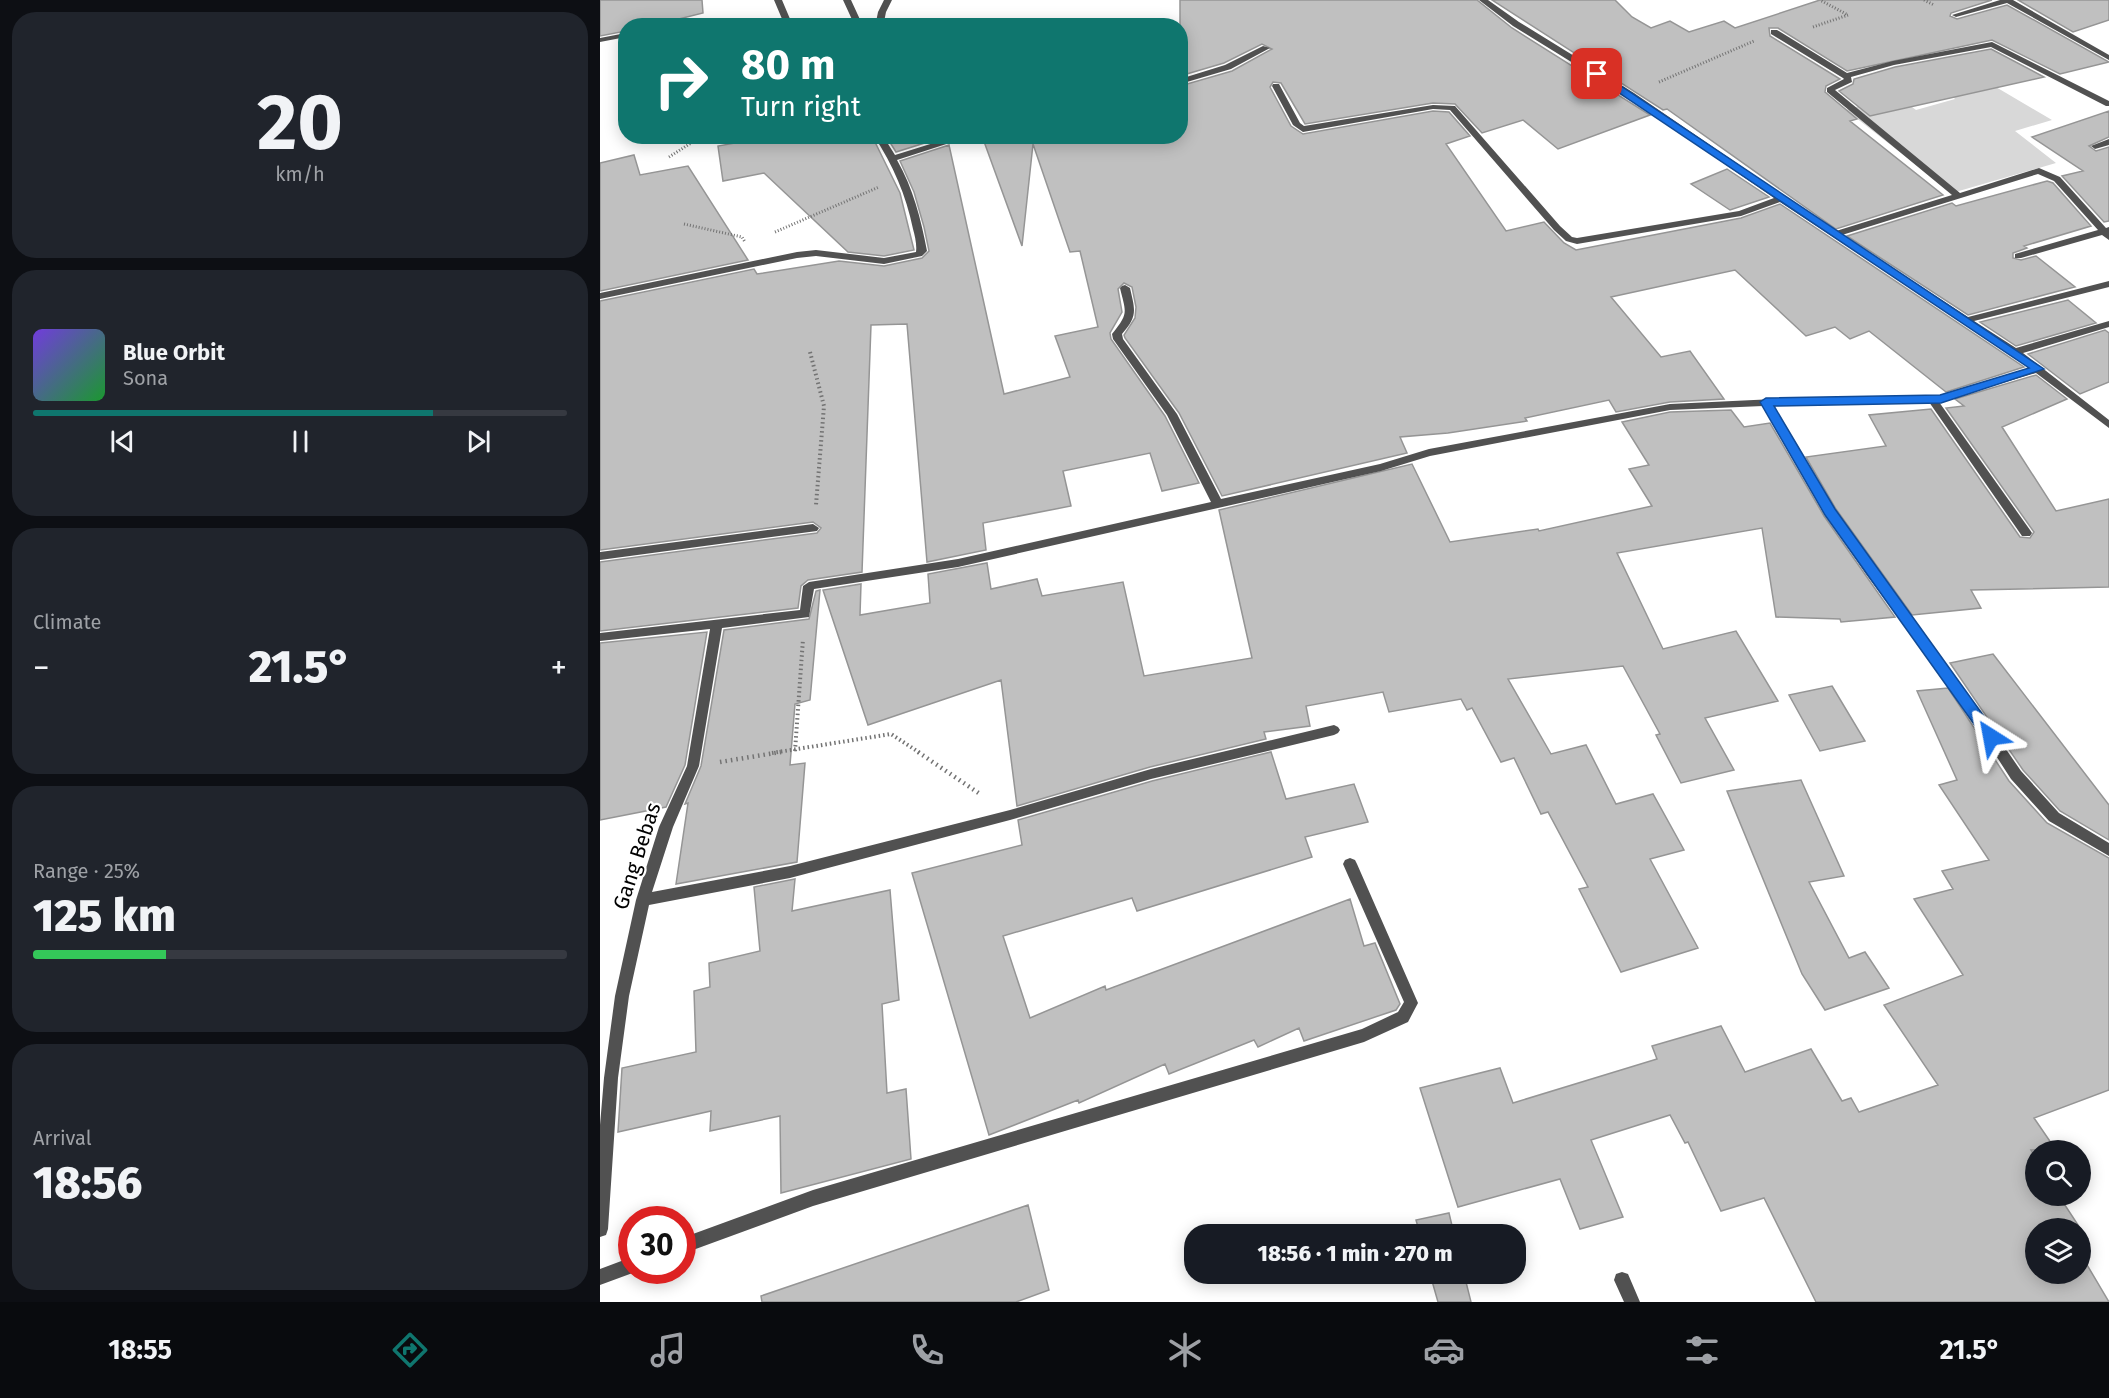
<!DOCTYPE html>
<html lang="en">
<head>
<meta charset="utf-8">
<style>
	:root { --surface:#171b24; --page:#20242c; --text:#f1f3f6; --muted:#9ea1a6; --line:#363941; --accent:#0f766e }
	body { margin:0; font-family:"Fira Sans",sans-serif; background:var(--page); color:var(--text); height:100vh; display:flex; flex-direction:column; font-size:22px; white-space:nowrap }
	* { box-sizing:border-box; margin:0 }
	p { font-size:20px; color:var(--muted) }
	.icon { flex:none; width:33px; height:33px; fill:none; stroke:currentColor; stroke-width:2; stroke-linecap:round; stroke-linejoin:round }
	.map { position:relative; flex:1; overflow:hidden }
	.details { display:flex; flex-direction:column; gap:12px; padding:12px; background:#0d0f14; width:600px }
	.details>* { flex:none }
	.guide { position:absolute; left:18px; top:18px; width:570px; height:126px; border-radius:24px; box-shadow:0 3px 15px #0003; background:#0f766e; color:#fff; overflow:hidden }
	.tools { position:absolute; left:1425px; top:1140px; display:grid; gap:12px }
	.tools a { display:grid; place-items:center; width:66px; height:66px; border-radius:50%; background:var(--surface); box-shadow:0 3px 15px #0003; font-size:30px }
	.speed { position:absolute; left:18px; top:1206px; display:flex; gap:12px; font-size:30px; font-weight:700; text-align:center }
	.speed>* { display:grid; place-content:center; width:78px; height:78px; border-radius:50%; background:var(--surface); box-shadow:0 3px 15px #0003; line-height:1 }
	.speed .limit { border:9px solid #d22; background:#fff; color:#111 }
	.pin { position:absolute; display:grid; place-items:center; width:51px; height:51px; color:#fff; margin:-26px; border-radius:12px; box-shadow:0 3px 9px #0006 }
	.me { position:absolute; width:66px; margin:-33px; rotate:326deg; stroke-linejoin:round; filter:drop-shadow(0 0 4px #0008) }
	.turn { display:flex; align-items:center; gap:21px; height:126px; padding:0 24px; font-size:27px }
	.turn .icon { width:78px; height:78px; stroke-width:2.5 }
	.turn b { display:block; font-size:42px; line-height:51px }
	.big { font-size:45px; font-weight:800; line-height:1.1 }
	.details .card { flex:1; display:flex; flex-direction:column; justify-content:center; gap:9px; min-width:0; padding:0 21px; border-radius:24px; background:var(--page) }
	.details .dial { align-items:center; gap:0 }
	.dial b { font-size:78px; line-height:1 }
	.song { display:flex; align-items:center; gap:18px }
	.cover { width:72px; height:72px; border-radius:9px; background:linear-gradient(135deg,hsl(260 70% 55%),hsl(130 70% 35%)) }
	.played { height:6px; border-radius:3px; background:linear-gradient(90deg,var(--accent) 75%,var(--line) 75%) }
	.keys { display:flex; justify-content:space-around; direction:ltr }
	.heat { display:flex; justify-content:space-between; align-items:center; font-size:33px; direction:ltr }
	.charge { height:9px; border-radius:4px; background:linear-gradient(90deg,#34c759 25%,var(--line) 0) }
	.trip { position:absolute; left:584px; top:1224px; width:342px; height:60px; border-radius:24px; background:var(--surface); box-shadow:0 3px 15px #0003; font-weight:800; line-height:60px; text-align:center }
	.tab-bar { display:flex; height:96px; justify-content:space-around; align-items:center; background:#090b0e; color:var(--muted) }
	.tab-bar .icon { width:42px; height:42px }
	.tab-bar .on { color:var(--accent) }
	.tab-bar b { font-size:27px; color:var(--text) }
	main { display:flex; flex:1; min-height:0 }
	.map>svg:first-child { display:block }
	.green { fill:#d8d8d8 }
	.building { fill:#c0c0c0; stroke:#959595; stroke-width:1.5 }
	.lines { fill:none; stroke-linecap:round; stroke-linejoin:round }
	.path-far2 { stroke:#737373; stroke-width:3; stroke-dasharray:1 2; stroke-linecap:butt }
	.path-far1 { stroke:#737373; stroke-width:4; stroke-dasharray:1.5 3; stroke-linecap:butt }
	.path { stroke:#737373; stroke-width:4.5; stroke-dasharray:1.5 4; stroke-linecap:butt }
	.street { fill:#515151; fill-rule:evenodd }
	.route { fill:#1a73e8; stroke:#114b97; stroke-width:1.5 }
	.labels { text-anchor:middle; stroke-width:4.5; stroke-linejoin:round; paint-order:stroke }
	.street-label { font-size:21px; fill:#000; stroke:#fff }
</style>
</head>
<body>
<main>
<section class="details">
<div class="card dial"><b>20</b><p>km/h</p></div>
<div class="card">
<div class="song"><i class="cover"></i><div><b>Blue Orbit</b><p>Sona</p></div></div>
<div class="played"></div>
<div class="keys"><svg class="icon" aria-label="previous" viewBox="0 0 24 24"><path d="M18 5L8 12l10 7zM5 5v14"/></svg><svg class="icon" aria-label="pause" viewBox="0 0 24 24"><path d="M8 5v14M16 5v14"/></svg><svg class="icon" aria-label="next" viewBox="0 0 24 24"><path d="M6 5l10 7-10 7zM19 5v14"/></svg></div>
</div>
<div class="card"><p>Climate</p>
<div class="heat"><a>−</a><b class="big">21.5°</b><a>+</a></div>
</div>
<div class="card"><p>Range · 25%</p><b class="big">125 km</b><div class="charge"></div></div>
<div class="card"><p>Arrival</p><b class="big">18:56</b></div>
</section>
<div class="map">
<svg width="1509" height="1302" viewBox="0 0 1509 1302">
	<rect width="100%" height="100%" fill="#fff"/>
	<path class="green" d="M1384,80L1452,120L1415,131L1456,163L1352,193L1246,110L1296,95L1316,110L1355,99L1346,89Z"/>
	<path class="building" d="M0,0H102L103,13L51,26H26V31L0,36Z
		M580,0H877L912,28L1050,115L958,149L923,120L882,133L855,104L833,103L705,124L681,83L673,82L670,87L691,126L703,134L833,111L849,112L870,136L846,144L906,231L944,222L964,243L976,250L1141,218L1180,204L1424,367L1346,392L1269,331L1250,339L1235,327L1206,336L1135,270L1011,297L1061,357L1090,351L1124,399L1070,402L1016,412L1009,400L925,418L927,421L848,433L800,437L807,453L622,496L579,413L525,338L524,335L535,318L536,307L532,287L524,283L518,289L522,312L510,333L511,339L565,416L599,483L562,491L550,453L463,471L471,506L383,523L386,550L327,562L307,324L271,325L262,572L208,580L201,586L198,608L0,631V562L217,533L221,528L213,522L0,550V301L154,269L157,274L239,261L284,266L322,258L329,251L324,227L314,192L300,161L349,145L404,394L470,377L455,336L498,327L480,251L470,252L433,144L422,246L382,136H580V86L632,71L672,49L662,44L624,63L580,76Z
		M892,0H1015L1032,17L1051,28L1070,21L1089,32L1124,21L1135,28L1220,0H1392L1351,13L1350,16L1357,19L1407,5L1509,62L1460,74L1392,40L1247,71L1178,28H1169L1170,36L1240,79L1226,86L1225,92L1257,119L1250,121L1343,195L1236,229L1067,109L1063,110Z
		M1418,0H1509V20L1473,32Z
		M1391,49L1444,77L1270,116L1239,91L1253,84L1254,79L1295,67Z
		M1509,111V137L1489,146L1496,151L1509,147V221L1504,222L1462,176L1483,171L1432,137Z
		M174,136H272L300,193L314,250L284,256L248,252L164,173L123,181L118,146Z
		M286,136H347L296,152Z
		M34,155L40,175L88,166L148,260L0,291V163Z
		M1127,169L1169,197L1130,210L1091,184Z
		M1447,181L1453,183L1491,226L1424,246L1427,248L1413,253V258L1421,260L1436,256L1475,287L1459,291L1368,315L1247,236L1352,203L1356,206Z
		M1468,300L1496,323L1416,346L1380,322Z
		M1505,330L1509,333V382L1480,394L1428,354Z
		M1436,375L1467,399L1402,427L1456,511L1509,499V587L1371,590L1381,608L1312,615L1236,509L1206,457L1286,446L1269,415L1331,409L1420,537L1430,538L1434,532L1346,408L1364,406L1355,399Z
		M1131,410L1144,427L1170,423L1224,516L1295,617L1241,622L1240,619L1176,617L1162,528L1017,553L1063,649L1136,631L1178,701L1105,718L1134,770L1081,783L1056,735L1060,734L1023,666L908,679L951,754L986,745L1016,804L1053,794L1084,850L1050,859L1098,948L1021,972L979,889L988,887L948,812L941,814L914,758L901,762L872,708L867,710L861,699L789,712L783,692L706,706L710,726L664,732L666,739L550,767L417,806L401,680L268,725L223,590L261,584L260,615L330,603L328,574L387,563L391,589L437,579L442,596L523,582L544,676L652,658L619,510L812,464L850,542L938,529L939,531L1052,506L1029,469L1049,465L1022,422L1070,412Z
		M220,590L210,700L195,704L190,765L205,763L197,862L76,884L88,803L85,804L101,766L124,630L209,619L216,591Z
		M107,632L85,765L66,807L0,820V643Z
		M1393,654L1509,805V840L1460,811L1423,770L1350,663Z
		M1232,686L1265,741L1220,751L1189,695Z
		M1348,688L1409,781L1447,823L1509,858V1090L1434,1118L1456,1150H1431L1436,1158V1196H1459L1480,1228H1436V1274H1480V1253L1509,1302H1216L1164,1198L1121,1211L1088,1142L1085,1143L1070,1115L991,1140L1023,1217L980,1229L960,1179L858,1207L820,1088L900,1068L913,1103L1057,1059L1052,1046L1121,1026L1145,1072L1211,1049L1242,1101L1251,1098L1259,1112L1338,1085L1284,1005L1363,975L1314,899L1353,889L1342,871L1389,860L1339,785L1357,780L1317,691Z
		M671,752L686,799L754,784L768,822L705,837L712,857L537,911L532,898L403,936L430,1018L505,986L506,990L750,899L764,946L775,943L800,1004L796,1010L704,1041L699,1028L658,1047L654,1040L569,1074L565,1064L479,1103L478,1100L389,1135L312,873L422,845L418,820L552,781Z
		M1201,780L1244,876L1209,882L1249,958L1265,952L1289,988L1225,1010L1202,974L1127,791Z
		M195,879L192,911L290,890L299,1000L282,1004L287,1093L306,1089L311,1159L181,1193L180,1116L110,1131L111,1111L18,1132L22,1068L96,1052L94,991L110,987L109,963L160,951L154,887Z
		M428,1205L449,1290L416,1302H162L161,1296Z
		M849,1213L854,1234H820L816,1220Z
		M830,1274H864L871,1302H838Z"/>
	<g class="lines">
		<path class="path-far2" d="M1324,0L1334,5
			M1213,27L1248,15L1220,0
			M1059,82L1154,41
			M69,157L102,136
			M84,224L142,237L145,242
			M175,232L279,187"/>
		<path class="path-far1" d="M210,352L224,406L216,505
			M195,751L203,639
			M172,753L291,734L320,753"/>
		<path class="path" d="M318,752L380,794
			M120,762L181,752"/>
		<path class="street" d="M174,0H182L193,26H185Z
			M243,0H251L263,26H255Z
			M284,0H292L286,12L284,22L288,26H279L276,22L278,12Z
			M879,0H888L919,22L1034,93L1236,231L1352,195L1227,92V88L1244,79L1243,78L1171,34V30H1177L1247,73L1293,61L1392,42L1509,101V106H1506L1391,47L1294,65L1251,77L1252,82L1235,90L1360,193L1439,168L1460,177L1506,228L1509,227V240L1502,235L1421,258H1415V254L1498,230L1454,181L1438,174L1242,235L1368,317L1509,281V287L1374,321L1416,348L1509,321V327L1423,353L1509,420V428L1436,373L1339,402L1430,530L1432,533L1430,536H1422L1329,402L1173,405L1234,510L1274,568L1370,697L1421,771L1459,813L1509,843V856L1449,821L1411,779L1362,703L1266,574L1226,515L1163,406L1070,410L830,456L781,471L358,567L214,589L209,617L122,628L99,766L73,827L52,892L190,866L410,810L551,769L734,725L738,727L740,730L738,733L734,735L551,779L410,820L190,878L49,905L29,996L18,1078L8,1229L6,1235L0,1237V1125L4,1078L15,996L36,900L59,827L87,766L110,629L0,641V633L200,610L203,586L209,582L358,559L611,502L567,415L513,339L512,334C529,313 526,313 520,288L522,286L525,285L530,288C535,310 538,316 522,334L523,339L577,414L621,499L780,464L829,449L1070,404L1193,398L1341,396L1429,368L1411,354L1180,202L1141,216L977,244L966,241L954,230L850,110L833,109L703,132L693,125L672,86L673,84H679L700,123L704,126L833,105L855,106L960,226L972,237L977,238L1139,211L1174,198L1028,97L913,26Z
			M1400,0H1413L1509,55V60L1407,3L1356,17L1352,15Z
			M26,33V37L0,42V38Z
			M663,46L670,48L631,69L580,84V79L625,65Z
			M274,136H283L295,155L356,136H371L297,160C313,188 321,219 327,251L322,256L284,264L216,256L197,258L0,299V293L197,252L216,250L284,258L316,252C317,245 315,236 313,229C306,195 293,165 274,136Z
			M1509,139V145L1495,149L1491,146Z
			M213,524L219,528L217,531L0,560V552Z
			M750,858L755,860L757,864L818,1003L808,1022L764,1042L213,1206L82,1254V1238L213,1190L762,1029L798,1012L804,1002L743,864L745,860Z
			M32,1257V1270L38,1271L0,1285V1269Z
			M1022,1272L1028,1274L1040,1302H1024L1014,1280L1016,1274Z"/>
	</g>
	<path class="route" d="M994,72H1000L1444,369L1341,403L1174,406L1235,509L1396,733V741H1386L1225,515L1160,402L1166,398L1340,395L1429,368L994,76Z"/>
	<g class="labels">
		<g class="street-label">
			<text transform="translate(37 856) rotate(-72)" y="7">Gang Bebas</text>
		</g>
	</g>
</svg>
<div class="tools">
<a><svg class="icon" aria-label="search" viewBox="0 0 24 24"><circle cx="10" cy="10" r="6"/><path d="M15 15l6 6"/></svg></a>
<a><svg class="icon" aria-label="layers" viewBox="0 0 24 24"><path d="M12 4l9 5-9 5-9-5zM3 14l9 5 9-5"/></svg></a>
</div>
<div class="speed"><div class="limit">30</div></div>
<div class="pin" style="left:997px;top:74px;background:#d93025"><svg class="icon" aria-label="arrive" viewBox="0 0 24 24"><path d="M6 21V4h12l-3 4 3 4H6"/></svg></div>
<svg class="me" style="left:1391px;top:737px" viewBox="-20 -20 40 40"><path d="M0-17L14 15 0 8-14 15z" fill="#1a73e8" stroke="#fff" stroke-width="4"/></svg>
<div class="trip">18:56 · 1 min · 270 m</div>
<div class="guide">
<div class="turn"><svg class="icon" aria-label="right" viewBox="0 0 24 24"><path d="M7 20v-9h11M14 6l5 5-5 5"/></svg><div><b>80 m</b>Turn right</div></div>
</div>
</div>
</main>
<nav class="tab-bar">
<b>18:55</b>
<svg class="icon on" aria-label="directions" viewBox="0 0 24 24"><path d="M12 3l9 9-9 9-9-9zM9 14v-3h6M13 9l2 2-2 2"/></svg>
<svg class="icon" aria-label="music" viewBox="0 0 24 24"><path d="M9 18V5l10-2v13"/><circle cx="6" cy="18" r="3"/><circle cx="16" cy="16" r="3"/></svg>
<svg class="icon" aria-label="phone" viewBox="0 0 24 24"><path d="M5 4h4l2 5-3 2q2 4 5 5l2-3 5 2v4C11 20 4 13 5 4z"/></svg>
<svg class="icon" aria-label="climate" viewBox="0 0 24 24"><path d="M12 3v18M4 7l16 10M4 17L20 7"/></svg>
<svg class="icon" aria-label="car" viewBox="0 0 24 24"><path d="M5 17H2v-5l4-1 3-4h7l3 4 3 1v5h-3M9 17h6M6 11h13"/><circle cx="7" cy="17" r="2"/><circle cx="17" cy="17" r="2"/></svg>
<svg class="icon" aria-label="filters" viewBox="0 0 24 24"><path d="M4 7h16M4 17h16"/><circle cx="9" cy="7" r="2"/><circle cx="15" cy="17" r="2"/></svg>
<b>21.5°</b>
</nav>
</body>
</html>
